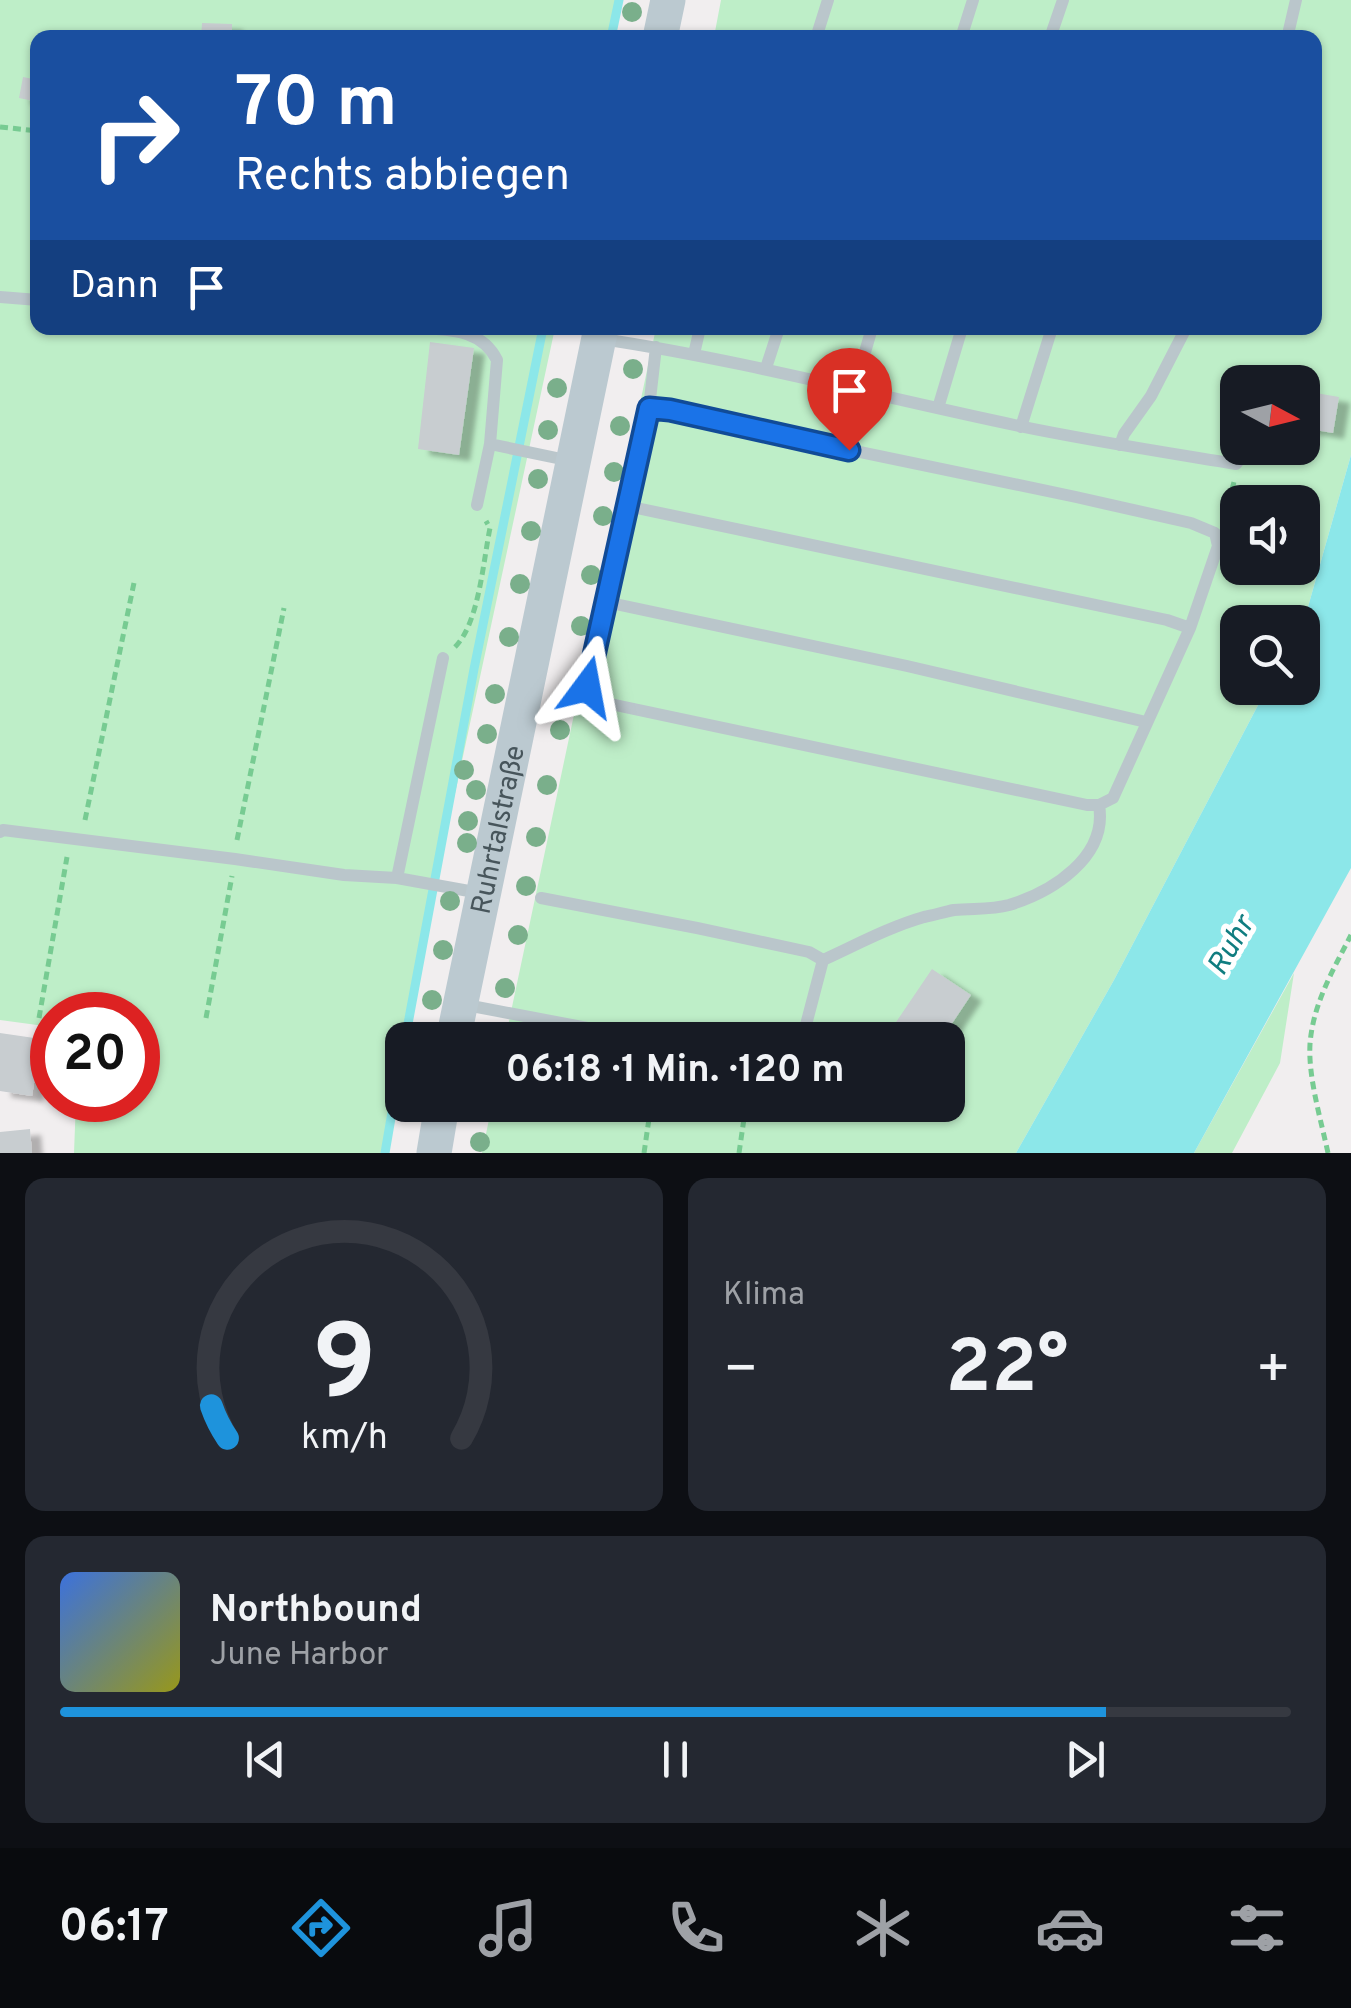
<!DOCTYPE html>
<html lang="de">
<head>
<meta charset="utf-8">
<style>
	:root { --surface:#171b24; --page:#242831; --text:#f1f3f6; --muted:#9ea1a6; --line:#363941; --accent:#1e93dc }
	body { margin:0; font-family:Overpass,sans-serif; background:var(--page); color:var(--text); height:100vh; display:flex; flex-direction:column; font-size:38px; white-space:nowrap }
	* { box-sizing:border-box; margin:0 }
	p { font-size:32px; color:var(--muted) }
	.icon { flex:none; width:55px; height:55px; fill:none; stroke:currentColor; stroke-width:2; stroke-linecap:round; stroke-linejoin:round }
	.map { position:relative; height:1153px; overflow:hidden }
	.side { display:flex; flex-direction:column; gap:25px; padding:25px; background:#0d0f14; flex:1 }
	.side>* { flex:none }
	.top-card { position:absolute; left:30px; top:30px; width:1292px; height:305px; border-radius:20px; box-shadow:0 2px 8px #0004; background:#1a4fa0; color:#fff; overflow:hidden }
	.needle { width:65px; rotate:97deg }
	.tools { position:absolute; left:1220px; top:365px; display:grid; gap:20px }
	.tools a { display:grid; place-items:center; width:100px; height:100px; border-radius:20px; background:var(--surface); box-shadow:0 2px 8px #0004; font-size:50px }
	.speed { position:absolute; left:30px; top:992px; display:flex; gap:20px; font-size:50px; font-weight:700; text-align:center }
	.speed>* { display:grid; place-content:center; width:130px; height:130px; border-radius:50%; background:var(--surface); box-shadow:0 2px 8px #0004; line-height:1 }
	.speed .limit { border:15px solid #d22; background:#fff; color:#111 }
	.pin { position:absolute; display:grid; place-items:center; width:85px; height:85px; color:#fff; margin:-102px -42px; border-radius:50% 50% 50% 0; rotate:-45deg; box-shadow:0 0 10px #0007 }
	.pin .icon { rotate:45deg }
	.me { position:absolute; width:110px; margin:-55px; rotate:13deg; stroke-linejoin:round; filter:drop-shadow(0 0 8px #0008) }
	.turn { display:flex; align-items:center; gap:35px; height:210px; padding:0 40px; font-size:45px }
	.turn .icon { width:130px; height:130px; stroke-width:2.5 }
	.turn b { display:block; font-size:70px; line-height:85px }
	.then { display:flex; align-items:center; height:95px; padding:0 40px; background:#0003; gap:20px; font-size:38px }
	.big { font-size:75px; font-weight:700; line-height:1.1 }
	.side .tile { flex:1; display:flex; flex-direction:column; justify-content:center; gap:15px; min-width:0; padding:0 35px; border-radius:20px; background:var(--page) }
	.side .dial { align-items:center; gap:0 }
	.dial svg { height:260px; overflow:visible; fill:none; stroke:var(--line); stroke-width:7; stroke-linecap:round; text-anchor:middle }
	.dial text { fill:var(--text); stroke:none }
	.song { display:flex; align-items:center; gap:30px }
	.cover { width:120px; height:120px; border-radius:15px; background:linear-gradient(135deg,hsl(220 70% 55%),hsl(60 70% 35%)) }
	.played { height:10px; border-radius:5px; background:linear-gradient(90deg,var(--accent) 85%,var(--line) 85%) }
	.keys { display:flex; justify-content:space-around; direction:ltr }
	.heat { display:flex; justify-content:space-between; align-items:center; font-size:55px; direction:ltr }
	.side .tiles { flex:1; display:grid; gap:25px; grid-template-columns:1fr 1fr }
	.tile:last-child { grid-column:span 2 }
	.trip { position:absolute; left:385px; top:1022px; width:580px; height:100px; border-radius:20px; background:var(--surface); box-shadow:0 2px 8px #0004; font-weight:700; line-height:100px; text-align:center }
	.dock { display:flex; height:160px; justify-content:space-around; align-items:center; background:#090b0e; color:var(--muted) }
	.dock .icon { width:70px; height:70px }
	.dock .selected { color:var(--accent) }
	.dock b { font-size:45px; color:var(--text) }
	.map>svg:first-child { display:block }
	.green { fill:#beeec8; fill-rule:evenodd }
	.water { fill:#8ce7e9 }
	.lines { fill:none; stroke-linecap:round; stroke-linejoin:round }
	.stream { stroke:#8ce7e9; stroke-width:9 }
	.building { fill:#c8cdd0; filter:url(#shadow) }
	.path { stroke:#77cb92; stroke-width:5; stroke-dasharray:8 5; stroke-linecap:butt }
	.lane { stroke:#bac6cb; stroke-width:12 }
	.secondary { stroke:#bbc9d0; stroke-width:35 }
	.tree { fill:#7aaf8b }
	.route-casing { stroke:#114b97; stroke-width:25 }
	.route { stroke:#1a73e8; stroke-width:18 }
	.labels { text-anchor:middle; stroke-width:10; stroke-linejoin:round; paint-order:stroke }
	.street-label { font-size:28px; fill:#47555b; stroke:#fff }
	.water-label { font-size:30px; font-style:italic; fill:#107d80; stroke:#fff }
</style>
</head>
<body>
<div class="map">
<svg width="1351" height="1153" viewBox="0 0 1351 1153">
	<defs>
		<filter id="shadow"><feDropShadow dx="11" dy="6" stdDeviation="2.5" flood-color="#0004"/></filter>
	</defs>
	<rect width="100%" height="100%" fill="#f1eeef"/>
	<path class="green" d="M0,0H618L611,37L38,38V328H555L402,1040L384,1153H74L76,1100H138V1015H52V1027L0,1020Z
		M721,0H1351V455L1306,614L1301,622H1238V688H1267L1114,980L1016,1153H482L492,1105H948V1040H505L656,328H1315V38L714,37ZM1238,382H1302V448H1238ZM1238,502H1302V568H1238Z
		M1294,973L1280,1063L1232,1153H1194Z"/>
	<path class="water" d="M1351,455V868L1194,1153H1016L1114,980L1267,688H1302L1301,622L1306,614Z"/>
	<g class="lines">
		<path class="stream" d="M611,38L619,0
			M405,1040L474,669L543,328
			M385,1153L402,1054"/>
	</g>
	<path class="building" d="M202,23L232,24V38H201Z
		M23,77L38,80V102L19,98Z
		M430,342L474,348L459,455L418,449Z
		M1310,392L1339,397L1333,433L1303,428Z
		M932,969L971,995L941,1040H898L888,1034Z
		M0,1033L41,1039L32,1096L0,1091Z
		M30,1129L32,1153H0V1132Z"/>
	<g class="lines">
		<path class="path" d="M0,127L38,131
			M1225,515L1234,482
			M455,647C479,623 483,562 490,528L486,521
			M85,820L135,578
			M237,840L284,608
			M39,1018L67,857
			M206,1018L232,876
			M644,1153L651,1105
			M739,1153L746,1105
			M1328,1153C1321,1120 1308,1077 1310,1044C1313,1004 1333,970 1351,935"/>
		<path class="lane" d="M1289,30L1296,0
			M816,38L828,0
			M961,38L973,0
			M1050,38L1063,0
			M0,297L38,300
			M422,328C452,330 482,330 497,360L490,444L477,505
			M602,339C742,360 880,397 1019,426C1091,441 1163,452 1236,464L1249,448
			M694,354L700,328
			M766,368L779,328
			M854,390L872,328
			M649,408L1076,497L1191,523L1215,533L1218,546L1190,628L1113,798L1099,805H1087L601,702L592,697L587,687L649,408L656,347
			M938,408L962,328
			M1021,427L1052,328
			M490,444L571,461
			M1120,445L1124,434L1151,396L1186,328
			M627,506L1167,620L1190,628
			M606,602L907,666L1146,722
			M0,832L3,830L235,859L344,875L397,878L480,893
			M397,878L443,658
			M541,898L697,928L809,952L823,960L802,1040
			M823,960C856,945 889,927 924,917C934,915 944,912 954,910C973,908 991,910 1009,905C1052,892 1108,857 1099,805
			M461,1004L651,1040"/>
		<g class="secondary">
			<path d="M660,38L668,0"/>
			<path id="s1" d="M453,1040L601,328"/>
			<path d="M434,1153L442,1105"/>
		</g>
	</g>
	<g class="tree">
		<circle cx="632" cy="12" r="10"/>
		<circle cx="633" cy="369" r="10"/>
		<circle cx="557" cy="388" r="10"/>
		<circle cx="620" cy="426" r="10"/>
		<circle cx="548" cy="430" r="10"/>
		<circle cx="614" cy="472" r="10"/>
		<circle cx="538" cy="479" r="10"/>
		<circle cx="603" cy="516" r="10"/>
		<circle cx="531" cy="531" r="10"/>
		<circle cx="591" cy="575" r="10"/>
		<circle cx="520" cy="584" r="10"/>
		<circle cx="581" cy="626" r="10"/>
		<circle cx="509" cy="637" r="10"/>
		<circle cx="495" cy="694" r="10"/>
		<circle cx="560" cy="730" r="10"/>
		<circle cx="487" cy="734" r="10"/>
		<circle cx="464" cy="770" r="10"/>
		<circle cx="547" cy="785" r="10"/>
		<circle cx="476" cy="790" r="10"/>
		<circle cx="468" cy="821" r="10"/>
		<circle cx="536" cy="837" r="10"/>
		<circle cx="467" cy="843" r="10"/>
		<circle cx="526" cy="886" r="10"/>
		<circle cx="450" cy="901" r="10"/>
		<circle cx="518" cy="935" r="10"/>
		<circle cx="443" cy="950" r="10"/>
		<circle cx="505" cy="988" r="10"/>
		<circle cx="432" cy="1000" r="10"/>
		<circle cx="480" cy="1142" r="10"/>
	</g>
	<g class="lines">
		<defs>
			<path id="route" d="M587,687L649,408L670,410L849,450"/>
		</defs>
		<use href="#route" class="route-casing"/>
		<use href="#route" class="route"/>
	</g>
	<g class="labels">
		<g class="street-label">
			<text dy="10" stroke="none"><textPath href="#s1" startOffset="215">Ruhrtalstraße</textPath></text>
		</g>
		<g class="water-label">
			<text transform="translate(1230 945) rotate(-60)" y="10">Ruhr</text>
		</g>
	</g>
</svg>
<div class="tools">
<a><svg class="needle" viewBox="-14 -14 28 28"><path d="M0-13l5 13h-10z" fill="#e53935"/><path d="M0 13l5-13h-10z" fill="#9ea1a6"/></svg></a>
<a><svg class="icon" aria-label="sound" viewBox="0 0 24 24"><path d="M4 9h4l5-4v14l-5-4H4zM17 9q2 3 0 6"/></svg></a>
<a><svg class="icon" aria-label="search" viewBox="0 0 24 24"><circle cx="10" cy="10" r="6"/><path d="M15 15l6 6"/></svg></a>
</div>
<div class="speed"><div class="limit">20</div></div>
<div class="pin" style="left:849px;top:450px;background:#d93025"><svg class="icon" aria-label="arrive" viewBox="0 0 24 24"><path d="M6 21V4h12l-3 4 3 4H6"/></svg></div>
<svg class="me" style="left:587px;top:687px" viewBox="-20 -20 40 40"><path d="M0-17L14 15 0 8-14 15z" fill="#1a73e8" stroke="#fff" stroke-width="4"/></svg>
<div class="trip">06:18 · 1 Min. · 120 m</div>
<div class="top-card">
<div class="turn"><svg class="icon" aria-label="right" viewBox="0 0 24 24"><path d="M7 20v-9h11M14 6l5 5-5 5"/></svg><div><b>70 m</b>Rechts abbiegen</div></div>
<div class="then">Dann<svg class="icon" aria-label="arrive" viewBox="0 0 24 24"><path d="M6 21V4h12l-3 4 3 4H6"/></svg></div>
</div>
</div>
<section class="side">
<div class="tiles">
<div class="tile dial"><svg viewBox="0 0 100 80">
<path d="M14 69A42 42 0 1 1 86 69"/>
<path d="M14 69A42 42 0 0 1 9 59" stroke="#1e93dc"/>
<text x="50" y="56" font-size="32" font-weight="700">9</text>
<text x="50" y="72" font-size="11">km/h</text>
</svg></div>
<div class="tile"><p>Klima</p>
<div class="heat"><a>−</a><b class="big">22°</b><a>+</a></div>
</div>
<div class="tile">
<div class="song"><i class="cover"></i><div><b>Northbound</b><p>June Harbor</p></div></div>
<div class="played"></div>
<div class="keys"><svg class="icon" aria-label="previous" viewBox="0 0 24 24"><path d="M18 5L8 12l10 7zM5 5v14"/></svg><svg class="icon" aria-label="pause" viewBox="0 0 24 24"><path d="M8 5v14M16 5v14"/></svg><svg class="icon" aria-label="next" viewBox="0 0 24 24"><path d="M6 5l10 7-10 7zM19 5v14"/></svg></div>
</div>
</div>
</section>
<nav class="dock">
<b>06:17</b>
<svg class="icon selected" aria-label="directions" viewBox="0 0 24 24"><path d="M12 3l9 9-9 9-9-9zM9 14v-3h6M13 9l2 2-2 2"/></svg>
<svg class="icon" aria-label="music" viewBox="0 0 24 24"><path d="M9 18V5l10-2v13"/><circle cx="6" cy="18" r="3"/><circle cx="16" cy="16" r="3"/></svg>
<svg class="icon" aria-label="phone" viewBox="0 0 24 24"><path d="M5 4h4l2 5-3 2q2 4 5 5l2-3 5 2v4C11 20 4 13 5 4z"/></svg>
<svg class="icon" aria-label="climate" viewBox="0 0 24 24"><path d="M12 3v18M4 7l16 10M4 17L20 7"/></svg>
<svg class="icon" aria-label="car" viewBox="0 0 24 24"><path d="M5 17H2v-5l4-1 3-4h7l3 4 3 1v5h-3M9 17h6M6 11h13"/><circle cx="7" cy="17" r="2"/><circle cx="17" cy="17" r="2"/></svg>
<svg class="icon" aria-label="filters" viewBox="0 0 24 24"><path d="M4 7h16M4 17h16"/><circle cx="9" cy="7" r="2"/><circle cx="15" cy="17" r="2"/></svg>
</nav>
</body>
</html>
